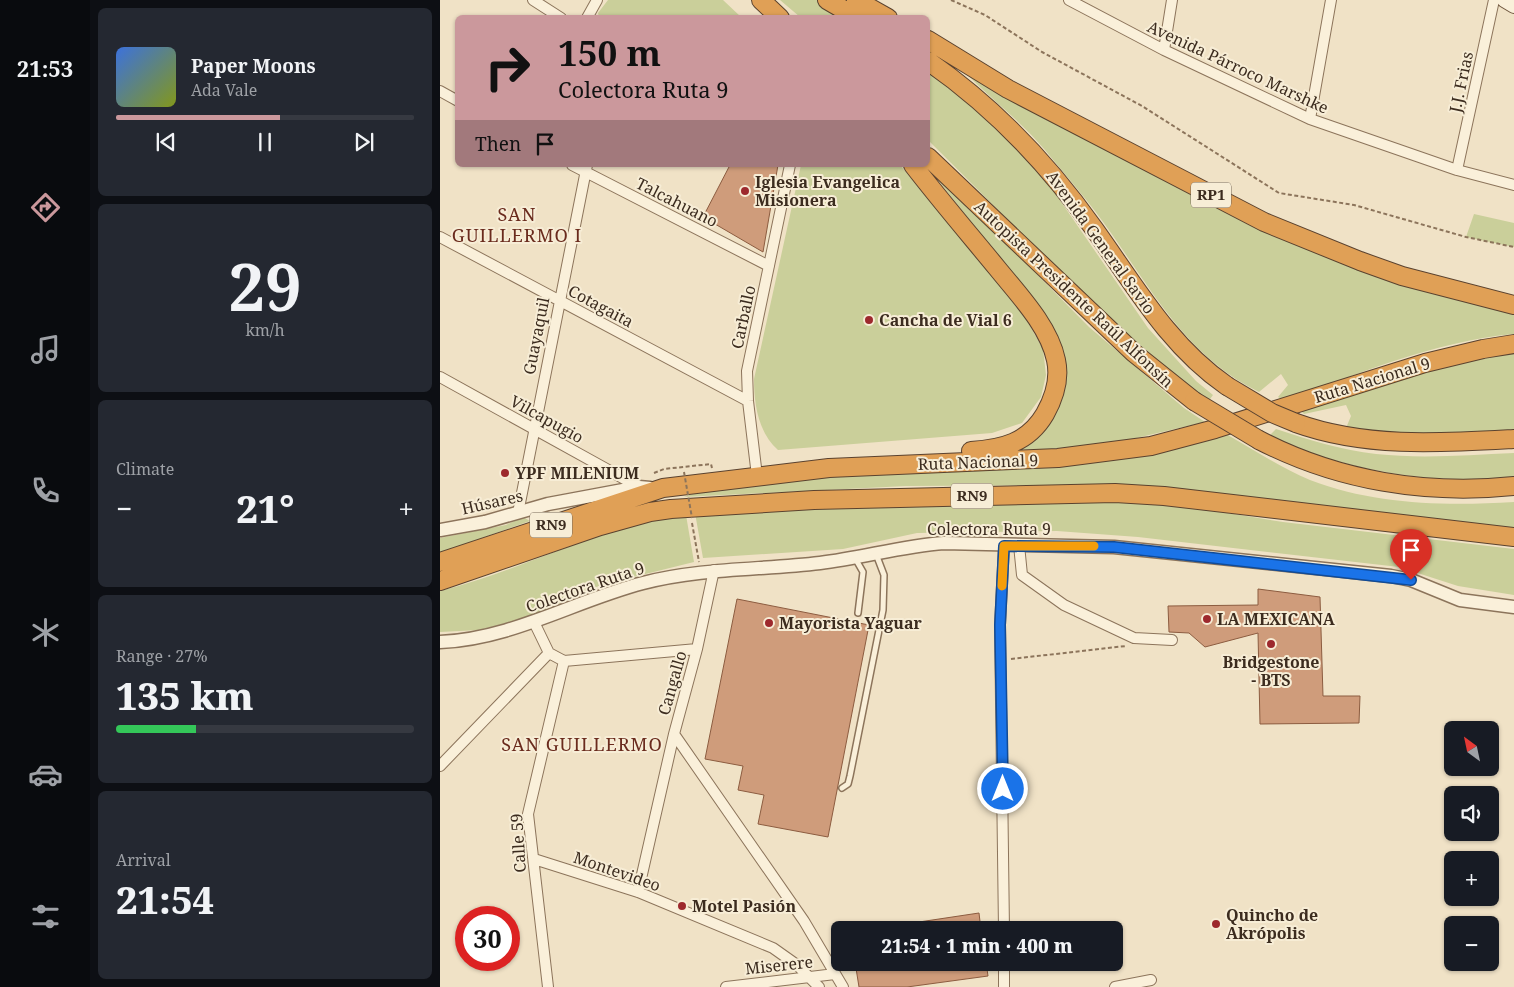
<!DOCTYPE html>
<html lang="en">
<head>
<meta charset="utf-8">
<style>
	:root { --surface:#171b24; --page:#242831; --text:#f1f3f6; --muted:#9ea1a6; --line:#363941; --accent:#cb989c }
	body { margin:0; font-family:"Noto Serif",serif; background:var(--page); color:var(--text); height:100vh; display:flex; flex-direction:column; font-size:19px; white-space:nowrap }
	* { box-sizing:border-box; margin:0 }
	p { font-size:16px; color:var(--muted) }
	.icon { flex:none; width:28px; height:28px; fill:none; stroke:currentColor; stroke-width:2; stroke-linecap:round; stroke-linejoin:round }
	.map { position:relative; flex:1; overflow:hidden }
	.details { display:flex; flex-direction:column; gap:8px; padding:8px; background:#0d0f14; width:350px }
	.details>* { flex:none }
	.guide { position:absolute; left:15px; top:15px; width:475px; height:152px; border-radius:8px; box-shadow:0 1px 4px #0004; background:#cb989c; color:#111; overflow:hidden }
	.needle { width:32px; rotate:327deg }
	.buttons { position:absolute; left:1004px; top:721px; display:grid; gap:10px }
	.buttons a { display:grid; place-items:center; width:55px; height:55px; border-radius:8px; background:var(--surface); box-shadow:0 1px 4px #0004; font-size:25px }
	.speed { position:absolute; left:15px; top:906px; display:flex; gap:10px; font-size:25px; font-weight:700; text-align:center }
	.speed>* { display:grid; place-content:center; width:65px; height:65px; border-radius:50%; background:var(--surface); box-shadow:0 1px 4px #0004; line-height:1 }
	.speed .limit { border:8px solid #d22; background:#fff; color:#111 }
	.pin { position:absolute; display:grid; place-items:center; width:42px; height:42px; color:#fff; margin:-51px -21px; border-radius:50% 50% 50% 0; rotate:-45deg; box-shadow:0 0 5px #0007 }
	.pin .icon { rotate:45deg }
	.me { position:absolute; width:55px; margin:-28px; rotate:0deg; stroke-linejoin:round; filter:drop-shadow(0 0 4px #0008) }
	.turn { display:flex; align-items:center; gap:18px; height:105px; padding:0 20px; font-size:22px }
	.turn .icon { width:65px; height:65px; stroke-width:2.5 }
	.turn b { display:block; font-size:35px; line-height:42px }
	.then { display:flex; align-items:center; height:48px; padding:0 20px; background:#0003; gap:10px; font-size:19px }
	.big { font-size:38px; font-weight:800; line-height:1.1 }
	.details .card { flex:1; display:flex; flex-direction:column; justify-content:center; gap:8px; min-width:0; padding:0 18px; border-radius:8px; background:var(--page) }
	.details .dial { align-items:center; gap:0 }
	.dial b { font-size:65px; line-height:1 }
	.song { display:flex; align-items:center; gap:15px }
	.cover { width:60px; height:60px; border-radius:8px; background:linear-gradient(135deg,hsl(220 70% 55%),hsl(70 70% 35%)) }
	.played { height:5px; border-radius:2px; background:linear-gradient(90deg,var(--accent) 55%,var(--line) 55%) }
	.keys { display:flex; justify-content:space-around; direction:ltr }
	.heat { display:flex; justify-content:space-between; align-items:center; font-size:28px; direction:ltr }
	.charge { height:8px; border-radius:4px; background:linear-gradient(90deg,#34c759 27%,var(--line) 0) }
	.trip { position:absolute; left:391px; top:921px; width:292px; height:50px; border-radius:8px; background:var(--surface); box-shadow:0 1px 4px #0004; font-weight:800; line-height:50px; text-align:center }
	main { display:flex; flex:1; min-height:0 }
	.menu { display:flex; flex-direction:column; width:90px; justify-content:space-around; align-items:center; background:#090b0e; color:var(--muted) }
	.menu .icon { width:35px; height:35px }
	.menu .on { color:var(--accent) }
	.menu b { font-size:22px; color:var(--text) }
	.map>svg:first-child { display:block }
	.green { fill:#cacf9a }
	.building { fill:#cf9c7b; stroke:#8c5c40 }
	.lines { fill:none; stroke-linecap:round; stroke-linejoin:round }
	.service-casing { stroke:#8c745b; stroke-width:8 }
	.minor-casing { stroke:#8c745b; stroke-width:12 }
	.tertiary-casing { stroke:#8c745b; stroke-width:15 }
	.secondary-casing { stroke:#6e553e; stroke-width:16 }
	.motorway-casing { stroke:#5a422f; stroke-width:20 }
	.path { stroke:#8c745b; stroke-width:2; stroke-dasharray:4 2.5; stroke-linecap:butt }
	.service { stroke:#faf0da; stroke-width:5 }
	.minor { stroke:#faf0da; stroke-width:10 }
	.tertiary { stroke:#faf0da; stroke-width:12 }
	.secondary { stroke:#faf0da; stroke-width:14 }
	.motorway { stroke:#e0a056; stroke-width:18 }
	.motorway-bridge-casing { stroke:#5a422f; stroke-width:20; stroke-linecap:butt }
	.path-bridge { stroke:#8c745b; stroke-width:2; stroke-dasharray:4 2.5; stroke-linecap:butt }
	.motorway-bridge { stroke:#e0a056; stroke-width:18 }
	.route-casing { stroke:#114b97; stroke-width:12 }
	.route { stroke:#1a73e8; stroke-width:9 }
	.slow { stroke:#f59e0b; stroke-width:9 }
	.poi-dot { fill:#9d292d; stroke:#f7edd6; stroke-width:2 }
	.labels { text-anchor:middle; stroke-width:4; stroke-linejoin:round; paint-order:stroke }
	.shield { fill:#f7edd6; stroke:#746656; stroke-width:1 }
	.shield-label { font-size:15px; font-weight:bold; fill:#3c2c1f }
	.street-label { font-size:16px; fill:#3c2c1f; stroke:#f7edd6 }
	.poi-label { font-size:16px; font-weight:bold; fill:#3c2c1f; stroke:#f7edd6; text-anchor:start }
	.neighbourhood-label { font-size:18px; letter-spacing:1px; fill:#6a2b1d; stroke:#f7edd6 }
</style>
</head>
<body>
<main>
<nav class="menu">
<b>21:53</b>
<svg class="icon on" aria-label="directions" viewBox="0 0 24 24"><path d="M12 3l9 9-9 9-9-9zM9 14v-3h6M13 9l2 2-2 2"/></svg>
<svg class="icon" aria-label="music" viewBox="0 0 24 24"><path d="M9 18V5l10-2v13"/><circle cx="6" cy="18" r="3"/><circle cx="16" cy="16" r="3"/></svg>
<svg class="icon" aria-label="phone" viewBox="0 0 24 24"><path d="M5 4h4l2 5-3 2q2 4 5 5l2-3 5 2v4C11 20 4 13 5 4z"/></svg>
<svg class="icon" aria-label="climate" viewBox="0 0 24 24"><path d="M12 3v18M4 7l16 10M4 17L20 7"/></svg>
<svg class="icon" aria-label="car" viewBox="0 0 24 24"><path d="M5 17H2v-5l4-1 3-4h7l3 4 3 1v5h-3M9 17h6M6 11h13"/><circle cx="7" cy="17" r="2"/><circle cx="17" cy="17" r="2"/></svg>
<svg class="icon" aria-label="filters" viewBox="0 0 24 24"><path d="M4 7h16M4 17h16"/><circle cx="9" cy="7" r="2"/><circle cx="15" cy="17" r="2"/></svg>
</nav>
<section class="details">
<div class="card">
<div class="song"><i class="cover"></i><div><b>Paper Moons</b><p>Ada Vale</p></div></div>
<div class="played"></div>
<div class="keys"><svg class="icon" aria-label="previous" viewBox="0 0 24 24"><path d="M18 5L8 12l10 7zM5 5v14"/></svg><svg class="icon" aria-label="pause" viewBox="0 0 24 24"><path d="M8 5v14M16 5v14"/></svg><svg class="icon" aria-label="next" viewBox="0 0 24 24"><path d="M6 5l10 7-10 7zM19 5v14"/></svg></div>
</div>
<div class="card dial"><b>29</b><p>km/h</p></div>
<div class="card"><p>Climate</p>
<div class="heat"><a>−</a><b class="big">21°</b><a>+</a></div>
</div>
<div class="card"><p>Range · 27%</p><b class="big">135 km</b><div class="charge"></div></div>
<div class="card"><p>Arrival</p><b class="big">21:54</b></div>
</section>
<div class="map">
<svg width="1074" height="987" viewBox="0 0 1074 987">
	<rect width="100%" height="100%" fill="#f0e2c6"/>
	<path class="green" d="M168,0H283L301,17H159L158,13Z
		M340,0H377L410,17H360Z
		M488,67L561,131L604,177L708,328L756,381L773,395L768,402C666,324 579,230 488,140Z
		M523,70L758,196L1074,312V334C995,341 918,374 844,401L838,397L848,385L841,374L819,392C749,358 714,294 671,233C651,204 627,177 605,150C580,120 549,98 523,70Z
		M488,164L649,327L744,408L765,422L692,439L636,448L579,450L594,439L620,397L589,295L486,165Z
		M361,165H460L557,280L586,319L603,349L606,375L601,397L582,423L552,433L338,450C318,432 314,404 314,379Z
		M1034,214L1074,223V247L1026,237Z
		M1074,350V431L953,434L906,428L911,416L906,405L864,414L860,410C930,385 1001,365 1074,350Z
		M836,429C869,440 902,450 936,454C982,459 1028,455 1074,453V477C986,485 910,471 828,437Z
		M786,434C814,450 841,468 870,480C935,505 1006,506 1074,502V528L776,494L674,485L466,486L244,497L266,489L378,476L628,465L690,456Z
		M560,500L694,502L745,506L843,522L1074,549V595L1018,586L959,567L698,537L617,531L477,533L403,549L263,558L255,513Z
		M246,515L254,562L161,585L87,618L39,630L0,632V591C83,570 160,526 246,515Z
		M83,517L90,521L0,553V538L66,525Z"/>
	<path class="building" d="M290,165H338L323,252L263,217Z
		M818,589L880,597L883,696H920L919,723L820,724L818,633L765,647L749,633L729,632L728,606L818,605Z
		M297,599L429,625L388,837L318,824L324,795L298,790L303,766L265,759Z
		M539,913L541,930H459V925Z
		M415,962H546L548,976L467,987H419Z"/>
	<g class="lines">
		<defs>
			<path id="service" d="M415,558L423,572L418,613
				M402,788L408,784L410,776L443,610L444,575L436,554"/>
			<path id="minor" d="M93,0L121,18
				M629,0L724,50L870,119L1017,170L1074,185
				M147,18L157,0
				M724,50L732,0
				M0,91L18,101
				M870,119L891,0
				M132,165L329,266
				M1017,170L1054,0
				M0,237L308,401
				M0,377L199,487
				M317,476L308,401L307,371L350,165
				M78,513L147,165
				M579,545L582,575L624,605L694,638L732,640
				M94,622L109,653L124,661L88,814L108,987
				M124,661L257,649
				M234,734L364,921L403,987
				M0,766L109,653
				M94,859L198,892L333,948L357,965L379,987
				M198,892L234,734L257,649L274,570
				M564,930L560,625L564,546
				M564,962V987
				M286,987L395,974
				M675,987L711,980"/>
			<path id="tertiary" d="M0,530L45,522L108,504L199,487L210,488
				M0,642C72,639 134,601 203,583C261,568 321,570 380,563C422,558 462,546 504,543L674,547L951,576L971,580L1020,600L1074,607"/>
			<path id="secondary" d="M1064,0L1074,6"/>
			<path id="motorway" d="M321,0L340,18
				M387,0L418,18
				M416,0L448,18
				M488,40L568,89L824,222L920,261L962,276L1074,305
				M488,61C554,107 609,165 655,230C695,286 729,346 787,386
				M488,157L694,353L754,401
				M473,165C500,200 529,234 557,268C578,294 609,326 616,360C620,378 614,398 605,414C588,443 562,449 531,451
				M856,423C925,448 1001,443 1074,439
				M819,440C898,481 986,495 1074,486
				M0,562L223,488L389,468L618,458L711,446L775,429L985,363L1043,349L1074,344
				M0,581L160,526L210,512L231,509L374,500L675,493L724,496L1074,537"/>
		</defs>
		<use href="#service" class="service-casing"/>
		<use href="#minor" class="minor-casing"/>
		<use href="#tertiary" class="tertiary-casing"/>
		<use href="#secondary" class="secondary-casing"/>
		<use href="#motorway" class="motorway-casing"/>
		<path class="path" d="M511,0L545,15L602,52L702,106L839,193L914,205L1026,237L1074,247
			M214,473L224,469L271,464L272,468
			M252,523L259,562
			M571,659L686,646"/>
		<use href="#service" class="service"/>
		<use href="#minor" class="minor"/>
		<use href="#tertiary" class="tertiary"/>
		<use href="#secondary" class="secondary"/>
		<use href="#motorway" class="motorway"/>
		<defs>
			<path id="motorway-bridge" d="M787,386L832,413L856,423
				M754,401L819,440"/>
		</defs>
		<use href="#motorway-bridge" class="motorway-bridge-casing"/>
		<path class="path-bridge" d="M244,472L252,518"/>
		<use href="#motorway-bridge" class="motorway-bridge"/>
	</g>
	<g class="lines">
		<defs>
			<path id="route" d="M563,789L560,625L564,546L674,547L971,580"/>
		</defs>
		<use href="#route" class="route-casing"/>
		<use href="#route" class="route"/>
		<path class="slow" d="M562,586L564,546H654"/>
	</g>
	<g class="poi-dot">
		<circle cx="305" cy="191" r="5"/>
		<circle cx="429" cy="320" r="5"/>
		<circle cx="65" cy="473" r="5"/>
		<circle cx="767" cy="619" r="5"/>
		<circle cx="329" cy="623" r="5"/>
		<circle cx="831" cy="644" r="5"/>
		<circle cx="242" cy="906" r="5"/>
		<circle cx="776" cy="924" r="5"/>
	</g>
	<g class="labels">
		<g class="shield">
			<rect x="751" y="182.5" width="40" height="25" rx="4"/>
			<rect x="511" y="483.5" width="42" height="25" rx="4"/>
			<rect x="90" y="512.5" width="42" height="25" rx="4"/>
		</g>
		<g class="shield-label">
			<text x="771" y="200">RP1</text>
			<text x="532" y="501">RN9</text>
			<text x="111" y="530">RN9</text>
		</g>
		<g class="street-label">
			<text transform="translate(798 67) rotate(25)" y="6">Avenida Párroco Marshke</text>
			<text transform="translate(1021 82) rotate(-78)" y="6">J.J. Frias</text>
			<text transform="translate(237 202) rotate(27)" y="6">Talcahuano</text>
			<text transform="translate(661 242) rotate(54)" y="6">Avenida General Savio</text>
			<text transform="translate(634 294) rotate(43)" y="6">Autopista Presidente Raúl Alfonsín</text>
			<text transform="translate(161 306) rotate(28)" y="6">Cotagaita</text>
			<text transform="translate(303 317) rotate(-78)" y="6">Carballo</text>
			<text transform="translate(96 336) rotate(-79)" y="6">Guayaquil</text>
			<text transform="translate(932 380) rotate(-17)" y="6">Ruta Nacional 9</text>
			<text transform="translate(107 419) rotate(29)" y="6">Vilcapugio</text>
			<text transform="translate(538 462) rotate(-2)" y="6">Ruta Nacional 9</text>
			<text transform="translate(52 502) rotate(-13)" y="6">Húsares</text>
			<text x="549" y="535">Colectora Ruta 9</text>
			<text transform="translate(145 587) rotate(-19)" y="6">Colectora Ruta 9</text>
			<text transform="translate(232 683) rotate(-74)" y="6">Cangallo</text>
			<text transform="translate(78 843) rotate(-94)" y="6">Calle 59</text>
			<text transform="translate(177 871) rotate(19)" y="6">Montevideo</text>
			<text transform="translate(339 965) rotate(-6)" y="6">Miserere</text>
		</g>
		<g class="poi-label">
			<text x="315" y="188">Iglesia Evangelica<tspan x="315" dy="18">Misionera</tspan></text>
			<text x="439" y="326">Cancha de Vial 6</text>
			<text x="75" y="479">YPF MILENIUM</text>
			<text x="777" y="625">LA MEXICANA</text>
			<text x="339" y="629">Mayorista Yaguar</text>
			<text x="831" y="668" text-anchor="middle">Bridgestone<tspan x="831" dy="18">- BTS</tspan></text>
			<text x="252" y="912">Motel Pasión</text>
			<text x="786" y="921">Quincho de<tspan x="786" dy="18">Akrópolis</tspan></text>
		</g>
		<g class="neighbourhood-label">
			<text x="77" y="221">SAN<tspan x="77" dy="21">GUILLERMO I</tspan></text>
			<text x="142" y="751">SAN GUILLERMO</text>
		</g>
	</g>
</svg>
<div class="buttons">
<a><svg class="needle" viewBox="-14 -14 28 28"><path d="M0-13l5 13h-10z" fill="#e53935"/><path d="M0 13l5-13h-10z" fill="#9ea1a6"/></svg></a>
<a><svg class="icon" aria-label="sound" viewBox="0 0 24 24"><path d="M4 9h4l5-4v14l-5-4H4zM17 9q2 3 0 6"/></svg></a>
<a>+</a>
<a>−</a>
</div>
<div class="speed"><div class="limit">30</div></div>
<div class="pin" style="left:971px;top:580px;background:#d93025"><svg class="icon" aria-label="arrive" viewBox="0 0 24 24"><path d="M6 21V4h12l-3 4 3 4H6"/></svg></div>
<svg class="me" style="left:563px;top:789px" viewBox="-20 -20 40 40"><circle r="17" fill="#1a73e8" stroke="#fff" stroke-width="3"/><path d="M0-11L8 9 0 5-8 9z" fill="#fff"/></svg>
<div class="trip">21:54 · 1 min · 400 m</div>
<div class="guide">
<div class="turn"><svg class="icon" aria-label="right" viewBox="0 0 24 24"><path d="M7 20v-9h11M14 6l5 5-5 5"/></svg><div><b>150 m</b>Colectora Ruta 9</div></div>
<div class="then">Then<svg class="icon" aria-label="arrive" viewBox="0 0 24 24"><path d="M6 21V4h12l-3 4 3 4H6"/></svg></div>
</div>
</div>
</main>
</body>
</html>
